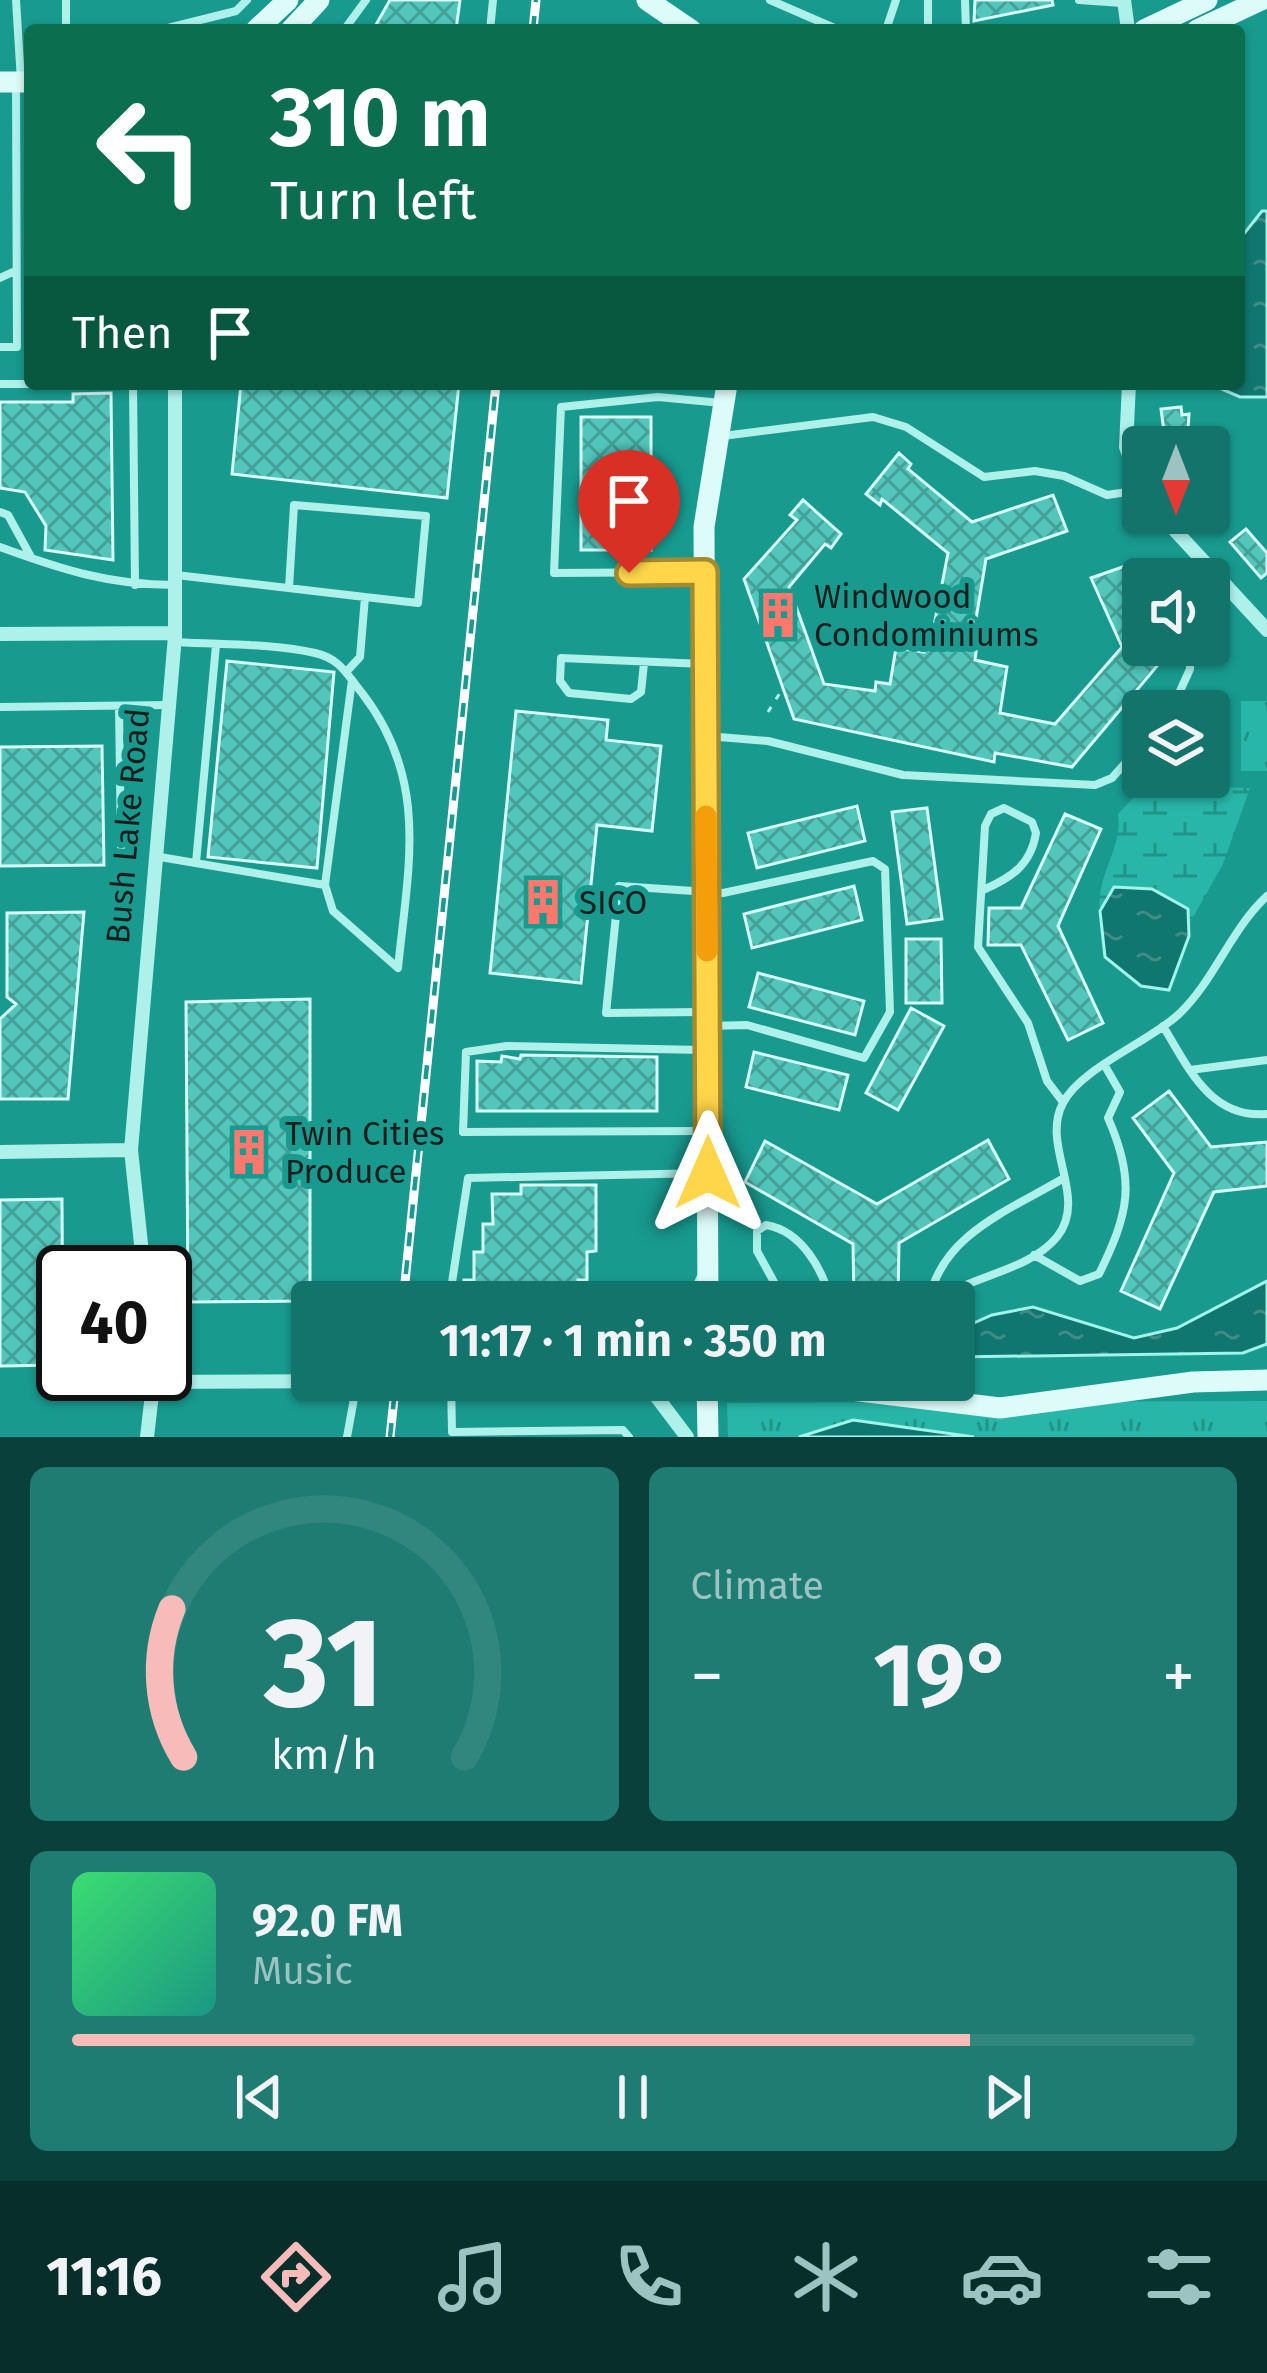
<!DOCTYPE html>
<html lang="en">
<head>
<meta charset="utf-8">
<style>
	:root { --surface:#12746b; --page:#1f7c73; --text:#f1f3f6; --muted:#9cc3c1; --line:#31867e; --accent:#f7bcb9 }
	body { margin:0; font-family:"Fira Sans",sans-serif; background:var(--page); color:var(--text); height:100vh; display:flex; flex-direction:column; font-size:45px; white-space:nowrap }
	* { box-sizing:border-box; margin:0 }
	p { font-size:39px; color:var(--muted) }
	.icon { flex:none; width:66px; height:66px; fill:none; stroke:currentColor; stroke-width:2; stroke-linecap:round; stroke-linejoin:round }
	.map { position:relative; height:1437px; overflow:hidden }
	.side { display:flex; flex-direction:column; gap:30px; padding:30px; background:#0a403b; flex:1 }
	.side>* { flex:none }
	.guide { position:absolute; left:24px; top:24px; width:1221px; height:366px; border-radius:12px; box-shadow:0 3px 9px #0004; background:#0b6e4f; color:#fff; overflow:hidden }
	.needle { width:78px; rotate:180deg }
	.tools { position:absolute; left:1122px; top:426px; display:grid; gap:24px }
	.tools a { display:grid; place-items:center; width:108px; height:108px; border-radius:12px; background:var(--surface); box-shadow:0 3px 9px #0004; font-size:60px }
	.speed { position:absolute; left:36px; top:1245px; display:flex; gap:24px; font-size:60px; font-weight:700; text-align:center }
	.speed>* { display:grid; place-content:center; width:156px; height:156px; border-radius:50%; background:var(--surface); box-shadow:0 3px 9px #0004; line-height:1 }
	.speed .limit { border:6px solid #111; border-radius:18px; background:#fff; color:#111 }
	.pin { position:absolute; display:grid; place-items:center; width:102px; height:102px; color:#fff; margin:-123px -51px; border-radius:50% 50% 50% 0; rotate:-45deg; box-shadow:0 0 12px #0007 }
	.pin .icon { rotate:45deg }
	.me { position:absolute; width:132px; margin:-66px; rotate:0deg; stroke-linejoin:round; filter:drop-shadow(0 0 9px #0008) }
	.turn { display:flex; align-items:center; gap:42px; height:252px; padding:0 48px; font-size:54px }
	.turn .icon { width:156px; height:156px; stroke-width:2.5 }
	.turn b { display:block; font-size:84px; line-height:102px }
	.then { display:flex; align-items:center; height:114px; padding:0 48px; background:#0003; gap:24px; font-size:45px }
	.big { font-size:90px; font-weight:700; line-height:1.1 }
	.side .tile { flex:1; display:flex; flex-direction:column; justify-content:center; gap:18px; min-width:0; padding:0 42px; border-radius:18px; background:var(--page) }
	.side .dial { align-items:center; gap:0 }
	.dial svg { height:312px; overflow:visible; fill:none; stroke:var(--line); stroke-width:7; stroke-linecap:round; text-anchor:middle }
	.dial text { fill:var(--text); stroke:none }
	.song { display:flex; align-items:center; gap:36px }
	.cover { width:144px; height:144px; border-radius:18px; background:linear-gradient(135deg,hsl(140 70% 55%),hsl(170 70% 35%)) }
	.played { height:12px; border-radius:6px; background:linear-gradient(90deg,var(--accent) 80%,var(--line) 80%) }
	.keys { display:flex; justify-content:space-around; direction:ltr }
	.heat { display:flex; justify-content:space-between; align-items:center; font-size:66px; direction:ltr }
	.side .tiles { flex:1; display:grid; gap:30px; grid-template-columns:1fr 1fr }
	.tile:last-child { grid-column:span 2 }
	.trip { position:absolute; left:291px; top:1281px; width:684px; height:120px; border-radius:12px; background:var(--surface); box-shadow:0 3px 9px #0004; font-weight:700; line-height:120px; text-align:center }
	.tabs { display:flex; height:192px; justify-content:space-around; align-items:center; background:#072e2b; color:var(--muted) }
	.tabs .icon { width:84px; height:84px }
	.tabs .on { color:var(--accent) }
	.tabs b { font-size:54px; color:var(--text) }
	.map>svg:first-child { display:block }
	.wetland { fill:url(#wetland-marsh) }
	.park { fill:url(#park-tufts) }
	.water { fill:url(#water-ripples); stroke:#a1f4ea; stroke-width:3 }
	.building { fill:url(#building-cross-hatch); stroke:#d6fcf8; stroke-width:3 }
	.lines { fill:none; stroke-linecap:round; stroke-linejoin:round }
	.path { stroke:#aef1eb; stroke-width:3; stroke-dasharray:6 9; stroke-linecap:butt }
	.lane { stroke:#aef1eb; stroke-width:8 }
	.street { stroke:#aef1eb; stroke-width:14 }
	.secondary { stroke:#ddfcf9; stroke-width:21 }
	.rail-casing { stroke:#fff; stroke-width:9 }
	.rail { stroke:#189a8f; stroke-width:4.5; stroke-dasharray:14; stroke-linecap:butt }
	.route-casing { stroke:#a68a30; stroke-width:30 }
	.route { stroke:#ffd54a; stroke-width:21 }
	.slow { stroke:#f59e0b; stroke-width:21 }
	.labels { text-anchor:middle; stroke-width:12; stroke-linejoin:round; paint-order:stroke }
	.poi-label { font-size:33px; fill:#1d1d1d; stroke:#189a8f; text-anchor:start }
	.street-label { font-size:33px; fill:#1d1d1d; stroke:#189a8f }
</style>
</head>
<body>
<div class="map">
<svg width="1267" height="1437" viewBox="0 0 1267 1437">
	<defs>
		<pattern id="wetland-marsh" width="20" height="14" patternUnits="userSpaceOnUse" patternTransform="scale(3)"><rect width="20" height="14" fill="#28b6a8"/><path d="M1 5h8M5 5V1M11 12h8M15 12V8" fill="none" stroke="#229388"/></pattern>
		<pattern id="park-tufts" width="24" height="20" patternUnits="userSpaceOnUse" patternTransform="scale(3)"><rect width="24" height="20" fill="#28b6a8"/><path d="M3 7l-1-3M5 7V3M7 7l1-3M15 17l-1-3M17 17v-4M19 17l1-3" fill="none" stroke="#229388"/></pattern>
		<pattern id="water-ripples" width="26" height="14" patternUnits="userSpaceOnUse" patternTransform="scale(3)"><rect width="26" height="14" fill="#107770"/><path d="M2 4q2-2 4 0t4 0M15 11q2-2 4 0t4 0" fill="none" stroke="#438b86"/></pattern>
		<pattern id="building-cross-hatch" width="8" height="8" patternUnits="userSpaceOnUse" patternTransform="scale(3)"><rect width="8" height="8" fill="#52c6bb"/><path d="M0 0l8 8M0 8l8-8" fill="none" stroke="#43a097"/></pattern>
	</defs>
	<rect width="100%" height="100%" fill="#189a8f"/>
	<path class="wetland" d="M1220,692L1217,787L1250,788L1223,864L1191,921L1188,909L1114,887L1100,911C1096,874 1123,849 1118,814L1153,777H1209V711H1202L1213,693Z"/>
	<path class="park" d="M1241,701H1267V771H1241Z
		M1267,1401V1437H728L727,1403Z"/>
	<path class="water" d="M1262,211H1267V397H1240L1210,384H1239V240Z
		M1114,887L1152,889L1188,909L1189,936L1169,990L1141,986L1105,957L1100,911Z
		M1267,1281V1344L1243,1353L954,1357L958,1330L992,1315L1033,1307L1134,1338L1177,1328Z
		M853,1420L974,1437H799Z"/>
	<path class="building" d="M390,0H460L456,30H373Z
		M975,0H1052L1053,5L974,21Z
		M241,384H459L447,498L232,474Z
		M111,393L113,560L45,550L46,526L25,492L0,488V402H73V394Z
		M1181,407L1182,415L1189,414L1187,446L1166,447L1161,409Z
		M581,417H651V550H581Z
		M899,453L911,464L908,469L972,522L1053,495L1067,531L986,559L972,643L977,644L975,660L1007,667L1000,713L1055,724L1122,647L1091,578L1140,561L1146,577L1143,645H1165L1168,653L1072,767L995,753L994,762L794,719L744,579L797,520L790,515L803,500L841,534L831,548L825,544L789,587L824,684L875,691L876,682L890,684L896,648L924,652L927,635L932,636L948,553L882,499L880,505L866,494Z
		M1246,529L1267,553V573L1261,578L1230,542Z
		M227,661L334,672L317,868L208,857Z
		M516,711L608,720L606,740L661,746L652,831L597,825L581,983L490,973Z
		M102,746L104,865L0,866V747Z
		M857,806L865,841L757,868L748,833Z
		M927,808L942,919L907,924L892,812Z
		M1065,814L1101,829L1058,926L1103,1023L1068,1040L1021,945H988L989,908H1021Z
		M854,886L862,920L752,948L744,914Z
		M84,912L68,1099H0V1019L16,1004L7,997V913Z
		M906,939H941L942,1003H906Z
		M758,973L864,1001L855,1035L749,1007Z
		M310,999V1301L188,1302L186,1002Z
		M911,1008L944,1026L898,1110L866,1093Z
		M754,1052L848,1075L839,1110L746,1087Z
		M521,1055L657,1057V1111H477V1061L501,1062L502,1056L520,1059Z
		M1169,1091L1211,1147L1267,1142V1186L1214,1192L1160,1309L1121,1291L1174,1173L1133,1118Z
		M988,1140L1009,1179L899,1243L898,1302H854L853,1244L745,1182L765,1141L877,1204Z
		M521,1185H596V1251L587,1252V1280H578V1302H465L464,1280H474V1252H483V1224H493L492,1194H521Z
		M62,1199L63,1365L0,1366V1200Z"/>
	<g class="lines">
		<path class="path" d="M768,712L783,688"/>
		<path class="lane" d="M16,0L21,81
			M770,0L839,30
			M928,0V30
			M965,0L966,30
			M1079,0L1122,3
			M66,30V0
			M160,30L236,11L247,0
			M344,30L366,0
			M490,30L493,0
			M886,30L896,0
			M0,278L15,271
			M0,347H17L16,84
			M0,384H30
			M133,384L135,585
			M723,436L873,417L906,427L984,477L1035,471L1064,476L1107,495L1141,490
			M0,512L8,515L31,557
			M0,547C60,569 109,585 174,585
			M703,572L554,573L561,407L658,397L722,403
			M176,575L365,597L360,657L348,670
			M289,588L294,505L426,516L418,603L365,597
			M1209,615L1229,593
			M644,663L641,692L631,699L569,693L560,681L561,658L704,664
			M119,706L121,848
			M0,707L169,705
			M1171,711L1190,669V645
			M707,736L768,741L903,775L1095,785L1112,778L1143,743
			M160,857L325,885L333,911L398,968C408,867 430,781 362,693C347,675 341,659 315,653C272,643 221,645 177,642
			M196,863L216,645
			M325,885L352,680
			M983,890C1011,878 1031,865 1036,833L1032,822L1004,808L991,814L985,826L978,947L1028,1023L1047,1081L1063,1102
			M703,1012L606,1013L619,886L723,893L873,861L885,869L890,1012L864,1058L747,1025L708,1026
			M1163,1026C1188,1067 1210,1119 1267,1114
			M702,1050L507,1046L466,1052L463,1132L706,1131
			M1190,1070L1267,1060
			M1034,1255L1080,1281L1099,1274C1129,1213 1136,1181 1108,1118L1120,1092L1105,1066
			M449,1302L468,1178L706,1173
			M785,1302L757,1251V1231L766,1225C802,1231 823,1270 831,1302
			M929,1302C940,1235 1010,1210 1064,1178
			M935,1302C970,1275 1028,1272 1057,1237C1089,1197 1040,1146 1063,1103C1081,1068 1149,1042 1179,1014C1214,981 1231,929 1267,896
			M451,1380L452,1432L623,1430L629,1437
			M347,1437L357,1382"/>
		<path class="street" d="M1124,0L1128,30
			M1129,384L1126,447L1143,492
			M1159,513L1267,630
			M0,634L175,633
			M0,1152L131,1150
			M144,1272L131,1150L175,636V384
			M692,1302L704,1277
			M644,1380L687,1437
			M154,1382L578,1380
			M147,1437L154,1377"/>
		<path class="secondary" d="M647,0L691,30
			M256,30L288,0
			M291,30L319,0
			M1144,30L1207,0
			M1197,30L1261,0
			M0,82H30
			M708,1302L704,527L727,384
			M707,1380L708,1437
			M714,1380L810,1385L1000,1408L1193,1382L1267,1380"/>
		<defs>
			<path id="rail" d="M533,30L536,0
				M403,1302L496,384
				M390,1437L396,1380"/>
		</defs>
		<use href="#rail" class="rail-casing"/>
		<use href="#rail" class="rail"/>
	</g>
	<g class="lines">
		<defs>
			<path id="route" d="M629,573L705,572L708,1173"/>
		</defs>
		<use href="#route" class="route-casing"/>
		<use href="#route" class="route"/>
		<path class="slow" d="M706,816L707,951"/>
	</g>
	<defs>
		<symbol id="building-bare" viewBox="-9 -9 18 18"><path d="M-4-6H4V6H1V3H-1V6H-4ZM-2.5-4.3h1.7v1.8h-1.7ZM.8-4.3h1.7v1.8H.8ZM-2.5-1h1.7V.8h-1.7ZM.8-1h1.7V.8H.8Z" fill="#ff786e" stroke="#189a8f" stroke-width="2.5" paint-order="stroke"/></symbol>
	</defs>
	<g fill-rule="evenodd">
		<use href="#building-bare" x="745" y="582" width="66" height="66"/>
		<use href="#building-bare" x="510" y="869" width="66" height="66"/>
		<use href="#building-bare" x="216" y="1119" width="66" height="66"/>
	</g>
	<g class="labels">
		<g class="poi-label">
			<text x="814" y="608">Windwood<tspan x="814" dy="38">Condominiums</tspan></text>
			<text x="579" y="914">SICO</text>
			<text x="285" y="1145">Twin Cities<tspan x="285" dy="38">Produce</tspan></text>
		</g>
		<g class="street-label">
			<text transform="translate(127 826) rotate(-85)" y="12">Bush Lake Road</text>
		</g>
	</g>
</svg>
<div class="tools">
<a><svg class="needle" viewBox="-14 -14 28 28"><path d="M0-13l5 13h-10z" fill="#e53935"/><path d="M0 13l5-13h-10z" fill="#9cc3c1"/></svg></a>
<a><svg class="icon" aria-label="sound" viewBox="0 0 24 24"><path d="M4 9h4l5-4v14l-5-4H4zM17 9q2 3 0 6"/></svg></a>
<a><svg class="icon" aria-label="layers" viewBox="0 0 24 24"><path d="M12 4l9 5-9 5-9-5zM3 14l9 5 9-5"/></svg></a>
</div>
<div class="speed"><div class="limit">40</div></div>
<div class="pin" style="left:629px;top:573px;background:#d93025"><svg class="icon" aria-label="arrive" viewBox="0 0 24 24"><path d="M6 21V4h12l-3 4 3 4H6"/></svg></div>
<svg class="me" style="left:708px;top:1173px" viewBox="-20 -20 40 40"><path d="M0-17L14 15 0 8-14 15z" fill="#ffd54a" stroke="#fff" stroke-width="4"/></svg>
<div class="trip">11:17 · 1 min · 350 m</div>
<div class="guide">
<div class="turn"><svg class="icon" aria-label="left" viewBox="0 0 24 24"><path d="M17 20v-9H6M10 6l-5 5 5 5"/></svg><div><b>310 m</b>Turn left</div></div>
<div class="then">Then<svg class="icon" aria-label="arrive" viewBox="0 0 24 24"><path d="M6 21V4h12l-3 4 3 4H6"/></svg></div>
</div>
</div>
<section class="side">
<div class="tiles">
<div class="tile dial"><svg viewBox="0 0 100 80">
<path d="M14 69A42 42 0 1 1 86 69"/>
<path d="M14 69A42 42 0 0 1 11 31" stroke="#f7bcb9"/>
<text x="50" y="56" font-size="32" font-weight="700">31</text>
<text x="50" y="72" font-size="11">km/h</text>
</svg></div>
<div class="tile"><p>Climate</p>
<div class="heat"><a>−</a><b class="big">19°</b><a>+</a></div>
</div>
<div class="tile">
<div class="song"><i class="cover"></i><div><b>92.0 FM</b><p>Music</p></div></div>
<div class="played"></div>
<div class="keys"><svg class="icon" aria-label="previous" viewBox="0 0 24 24"><path d="M18 5L8 12l10 7zM5 5v14"/></svg><svg class="icon" aria-label="pause" viewBox="0 0 24 24"><path d="M8 5v14M16 5v14"/></svg><svg class="icon" aria-label="next" viewBox="0 0 24 24"><path d="M6 5l10 7-10 7zM19 5v14"/></svg></div>
</div>
</div>
</section>
<nav class="tabs">
<b>11:16</b>
<svg class="icon on" aria-label="directions" viewBox="0 0 24 24"><path d="M12 3l9 9-9 9-9-9zM9 14v-3h6M13 9l2 2-2 2"/></svg>
<svg class="icon" aria-label="music" viewBox="0 0 24 24"><path d="M9 18V5l10-2v13"/><circle cx="6" cy="18" r="3"/><circle cx="16" cy="16" r="3"/></svg>
<svg class="icon" aria-label="phone" viewBox="0 0 24 24"><path d="M5 4h4l2 5-3 2q2 4 5 5l2-3 5 2v4C11 20 4 13 5 4z"/></svg>
<svg class="icon" aria-label="climate" viewBox="0 0 24 24"><path d="M12 3v18M4 7l16 10M4 17L20 7"/></svg>
<svg class="icon" aria-label="car" viewBox="0 0 24 24"><path d="M5 17H2v-5l4-1 3-4h7l3 4 3 1v5h-3M9 17h6M6 11h13"/><circle cx="7" cy="17" r="2"/><circle cx="17" cy="17" r="2"/></svg>
<svg class="icon" aria-label="filters" viewBox="0 0 24 24"><path d="M4 7h16M4 17h16"/><circle cx="9" cy="7" r="2"/><circle cx="15" cy="17" r="2"/></svg>
</nav>
</body>
</html>
